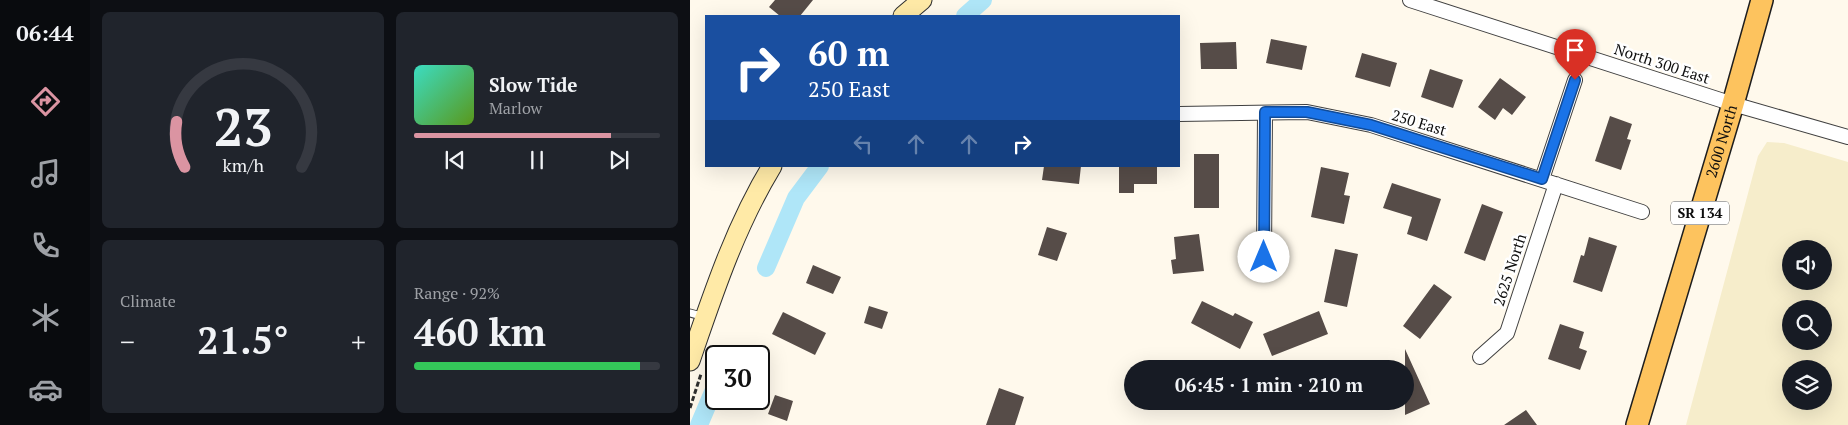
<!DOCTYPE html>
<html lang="en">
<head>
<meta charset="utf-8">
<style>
	:root { --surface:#171b24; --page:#20242c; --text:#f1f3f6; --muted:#9ea1a6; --line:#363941; --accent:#db94a2 }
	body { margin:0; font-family:"PT Serif",serif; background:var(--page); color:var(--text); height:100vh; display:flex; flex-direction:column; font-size:19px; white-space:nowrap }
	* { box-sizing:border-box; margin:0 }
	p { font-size:16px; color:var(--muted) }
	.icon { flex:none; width:28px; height:28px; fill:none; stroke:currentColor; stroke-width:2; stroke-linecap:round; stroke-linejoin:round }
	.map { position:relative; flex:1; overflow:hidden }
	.sheet { display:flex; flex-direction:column; gap:12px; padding:12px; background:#0d0f14; width:600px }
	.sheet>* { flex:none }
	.banner { position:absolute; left:15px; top:15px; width:475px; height:152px; border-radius:0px; box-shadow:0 5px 20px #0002; background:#1a4fa0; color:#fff; overflow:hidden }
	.buttons { position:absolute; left:1092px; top:240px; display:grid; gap:10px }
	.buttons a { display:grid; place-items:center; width:50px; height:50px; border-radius:50%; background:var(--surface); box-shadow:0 5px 20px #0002; font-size:25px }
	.speed { position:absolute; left:15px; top:345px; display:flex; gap:10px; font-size:25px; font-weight:700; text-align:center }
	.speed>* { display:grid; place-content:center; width:65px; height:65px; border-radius:50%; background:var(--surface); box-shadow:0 5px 20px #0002; line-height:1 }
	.speed .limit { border:2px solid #111; border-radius:8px; background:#fff; color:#111 }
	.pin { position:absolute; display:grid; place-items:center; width:42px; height:42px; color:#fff; margin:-51px -21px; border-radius:50% 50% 50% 0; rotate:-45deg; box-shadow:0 0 5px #0007 }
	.pin .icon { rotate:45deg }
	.me { position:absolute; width:55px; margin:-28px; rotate:0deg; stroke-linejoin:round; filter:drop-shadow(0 0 4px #0008) }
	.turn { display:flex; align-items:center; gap:18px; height:105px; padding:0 20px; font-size:22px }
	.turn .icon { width:65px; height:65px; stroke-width:2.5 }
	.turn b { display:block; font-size:35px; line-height:42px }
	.lanes { display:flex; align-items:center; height:48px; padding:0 20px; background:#0003; justify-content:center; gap:25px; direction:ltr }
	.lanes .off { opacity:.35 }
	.big { font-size:38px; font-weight:700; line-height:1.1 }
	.sheet .widget { flex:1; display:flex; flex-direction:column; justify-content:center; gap:8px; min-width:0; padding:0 18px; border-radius:8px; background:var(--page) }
	.sheet .dial { align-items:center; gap:0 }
	.dial svg { height:130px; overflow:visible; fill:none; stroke:var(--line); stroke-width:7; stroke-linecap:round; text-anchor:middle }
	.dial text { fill:var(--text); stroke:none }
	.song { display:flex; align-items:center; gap:15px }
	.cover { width:60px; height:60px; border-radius:8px; background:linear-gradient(135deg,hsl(170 70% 55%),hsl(90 70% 35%)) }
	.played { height:5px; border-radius:2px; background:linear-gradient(90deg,var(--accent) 80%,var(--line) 80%) }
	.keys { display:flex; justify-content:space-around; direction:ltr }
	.heat { display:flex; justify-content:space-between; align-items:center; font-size:28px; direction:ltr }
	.charge { height:8px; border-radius:4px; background:linear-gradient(90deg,#34c759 92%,var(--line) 0) }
	.sheet .tiles { flex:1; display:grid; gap:12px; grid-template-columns:repeat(2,1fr) }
	.trip { position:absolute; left:434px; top:360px; width:290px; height:50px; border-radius:25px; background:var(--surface); box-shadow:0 5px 20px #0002; font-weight:700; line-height:50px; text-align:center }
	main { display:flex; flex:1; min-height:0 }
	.tab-bar { display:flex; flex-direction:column; width:90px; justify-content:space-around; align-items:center; background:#090b0e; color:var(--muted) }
	.tab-bar .icon { width:35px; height:35px }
	.tab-bar .current { color:var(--accent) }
	.tab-bar b { font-size:22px; color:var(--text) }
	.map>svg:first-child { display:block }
	.farmland { fill:#f6edcb; fill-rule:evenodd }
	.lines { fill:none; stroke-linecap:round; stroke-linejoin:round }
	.canal { stroke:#afe6f8; stroke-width:18 }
	.building { fill:#564c48 }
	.lane-casing { stroke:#404040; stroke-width:9 }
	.street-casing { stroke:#404040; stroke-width:16 }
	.secondary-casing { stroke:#2f2f2f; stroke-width:21 }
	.primary-casing { stroke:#1e1e1e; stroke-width:24 }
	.path { stroke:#2f2f2f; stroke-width:3; stroke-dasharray:5 2.5; stroke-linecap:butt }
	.lane { stroke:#fff; stroke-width:7 }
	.street { stroke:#fff; stroke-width:14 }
	.secondary { stroke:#ffeaa7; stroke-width:19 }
	.primary { stroke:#fdc35e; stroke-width:21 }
	.route-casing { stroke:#114b97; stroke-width:12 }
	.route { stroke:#1a73e8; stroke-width:9 }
	.labels { text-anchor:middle; stroke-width:5; stroke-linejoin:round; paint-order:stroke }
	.shield { fill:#fff; stroke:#565656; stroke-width:1 }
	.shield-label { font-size:14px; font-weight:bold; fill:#0d0d0d }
	.street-label { font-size:15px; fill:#0d0d0d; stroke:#fff }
</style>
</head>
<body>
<main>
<nav class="tab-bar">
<b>06:44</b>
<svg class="icon current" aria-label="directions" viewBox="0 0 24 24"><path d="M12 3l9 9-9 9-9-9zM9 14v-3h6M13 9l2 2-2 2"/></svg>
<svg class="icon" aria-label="music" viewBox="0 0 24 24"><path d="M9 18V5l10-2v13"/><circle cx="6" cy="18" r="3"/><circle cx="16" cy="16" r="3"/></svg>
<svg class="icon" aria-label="phone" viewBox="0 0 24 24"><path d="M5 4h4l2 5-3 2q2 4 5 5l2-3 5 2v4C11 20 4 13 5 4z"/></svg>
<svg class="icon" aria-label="climate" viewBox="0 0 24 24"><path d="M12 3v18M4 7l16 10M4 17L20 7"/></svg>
<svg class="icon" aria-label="car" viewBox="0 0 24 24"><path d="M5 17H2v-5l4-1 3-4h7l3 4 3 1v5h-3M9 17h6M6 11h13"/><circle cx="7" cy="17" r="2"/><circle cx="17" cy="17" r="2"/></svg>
</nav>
<section class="sheet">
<div class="tiles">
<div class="widget dial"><svg viewBox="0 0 100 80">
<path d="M14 69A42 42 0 1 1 86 69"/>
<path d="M14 69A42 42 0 0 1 9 41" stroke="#db94a2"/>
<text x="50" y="56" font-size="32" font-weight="700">23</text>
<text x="50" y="72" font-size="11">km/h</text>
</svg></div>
<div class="widget">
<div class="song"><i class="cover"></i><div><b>Slow Tide</b><p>Marlow</p></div></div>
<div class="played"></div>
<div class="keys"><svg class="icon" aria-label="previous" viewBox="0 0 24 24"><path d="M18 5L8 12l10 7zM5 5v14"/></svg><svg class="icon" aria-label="pause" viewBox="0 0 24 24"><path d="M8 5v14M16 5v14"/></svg><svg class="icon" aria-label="next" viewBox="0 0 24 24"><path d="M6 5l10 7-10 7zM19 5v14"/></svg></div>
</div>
<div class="widget"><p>Climate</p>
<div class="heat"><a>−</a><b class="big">21.5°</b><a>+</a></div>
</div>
<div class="widget"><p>Range · 92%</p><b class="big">460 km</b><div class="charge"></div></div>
</div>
</section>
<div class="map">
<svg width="1158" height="425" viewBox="0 0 1158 425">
	<rect width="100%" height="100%" fill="#fff9ec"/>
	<path class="farmland" d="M1077,142L1094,143L1158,162V425H996L1068,156ZM1101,249H1134V281H1101ZM1101,309H1134V341H1101ZM1101,369H1134V401H1101Z"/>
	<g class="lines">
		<path class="canal" d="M275,16L293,0
			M76,268L106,198L130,166
			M9,425L26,385"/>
	</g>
	<path class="building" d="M85,0H123L110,16H90L79,7Z
		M581,39L617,46L612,70L576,63Z
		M546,42L547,69H511L510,43Z
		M672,53L707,63L700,87L665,77Z
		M740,69L773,80L763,108L731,97Z
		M810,78L836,97L822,115L813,108L805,120L788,107Z
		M920,116L942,124L937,139L941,140L931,170L905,161Z
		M504,154H529V208H504Z
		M354,166H391L389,184L352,180Z
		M429,166H467V184H444V193H429Z
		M631,167L659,173L654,195L660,196L654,224L621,217Z
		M702,183L751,199L737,241L717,234L722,217L693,208Z
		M792,204L813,212L795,261L774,253Z
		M357,227L377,233L367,261L348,255Z
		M509,234L514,271L483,274L481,260L486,259L484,237Z
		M899,237L927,246L912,292L883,282L891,255L894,256Z
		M645,249L668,254L657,307L634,302Z
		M123,265L151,277L143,294L116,283Z
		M744,284L762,297L730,339L713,326Z
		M512,301L543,316L545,313L563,322L550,349L501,323Z
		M179,306L198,312L192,329L174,323Z
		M629,311L638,334L582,356L573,334Z
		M93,312L136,333L125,355L82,334Z
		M870,324L894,332L889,348L897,351L890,370L858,359Z
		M715,349L740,404L715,415Z
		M309,388L334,397L325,425H296Z
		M85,395L103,401L97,421L78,414Z
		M836,410L847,425H814Z"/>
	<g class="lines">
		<defs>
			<path id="lane" d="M0,313L15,317"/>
			<path id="street" d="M720,0L1043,104L1158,137
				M489,114L617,112L681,125L952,212
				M852,179L885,80
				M574,257L575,113
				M790,357L817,333L866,184"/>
			<path id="secondary" d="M213,16L232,0
				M0,361C23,294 45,227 82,166"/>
			<g id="primary">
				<path id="s1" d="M947,425L1043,104L1072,0"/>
			</g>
		</defs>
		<use href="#lane" class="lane-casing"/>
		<use href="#street" class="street-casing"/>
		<use href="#secondary" class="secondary-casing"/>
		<use href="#primary" class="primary-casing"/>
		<path class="path" d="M0,408L11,374"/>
		<use href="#lane" class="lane"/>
		<use href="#street" class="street"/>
		<use href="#secondary" class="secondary"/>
		<use href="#primary" class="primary"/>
	</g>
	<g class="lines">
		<defs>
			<path id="route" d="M574,257L575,112H617L681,125L852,179L885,80"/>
		</defs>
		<use href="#route" class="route-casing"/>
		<use href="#route" class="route"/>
	</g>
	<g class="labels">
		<rect class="shield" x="981" y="201.5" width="58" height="23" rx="4"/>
		<g class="shield-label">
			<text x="1010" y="218">SR 134</text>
		</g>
		<g class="street-label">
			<text transform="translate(972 64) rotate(18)" y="5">North 300 East</text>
			<text transform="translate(729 123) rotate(17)" y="5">250 East</text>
			<text dy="5" stroke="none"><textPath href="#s1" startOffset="296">2600 North</textPath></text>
			<text transform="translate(820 270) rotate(-72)" y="5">2625 North</text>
		</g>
	</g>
</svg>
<div class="buttons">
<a><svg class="icon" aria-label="sound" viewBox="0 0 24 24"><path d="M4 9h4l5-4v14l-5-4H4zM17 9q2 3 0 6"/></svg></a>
<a><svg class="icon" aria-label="search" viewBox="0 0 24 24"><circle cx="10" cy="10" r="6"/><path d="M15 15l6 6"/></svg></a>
<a><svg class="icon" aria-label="layers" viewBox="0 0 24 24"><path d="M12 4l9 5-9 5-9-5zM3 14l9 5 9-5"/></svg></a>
</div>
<div class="speed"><div class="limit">30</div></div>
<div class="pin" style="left:885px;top:80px;background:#d93025"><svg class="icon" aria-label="arrive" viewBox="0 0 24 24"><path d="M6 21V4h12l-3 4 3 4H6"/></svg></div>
<svg class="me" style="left:574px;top:257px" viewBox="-20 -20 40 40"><circle r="19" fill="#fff"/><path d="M0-13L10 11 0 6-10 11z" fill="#1a73e8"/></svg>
<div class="trip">06:45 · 1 min · 210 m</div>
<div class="banner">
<div class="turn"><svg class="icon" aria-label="right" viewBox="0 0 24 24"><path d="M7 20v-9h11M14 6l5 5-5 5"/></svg><div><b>60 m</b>250 East</div></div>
<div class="lanes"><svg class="icon off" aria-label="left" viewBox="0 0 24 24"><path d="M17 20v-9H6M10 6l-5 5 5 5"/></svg><svg class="icon off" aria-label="ahead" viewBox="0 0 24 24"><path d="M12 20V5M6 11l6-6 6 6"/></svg><svg class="icon off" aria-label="ahead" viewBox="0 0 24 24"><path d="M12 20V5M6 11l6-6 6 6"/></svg><svg class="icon" aria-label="right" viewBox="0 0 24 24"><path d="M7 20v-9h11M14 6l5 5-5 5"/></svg></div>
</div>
</div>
</main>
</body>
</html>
